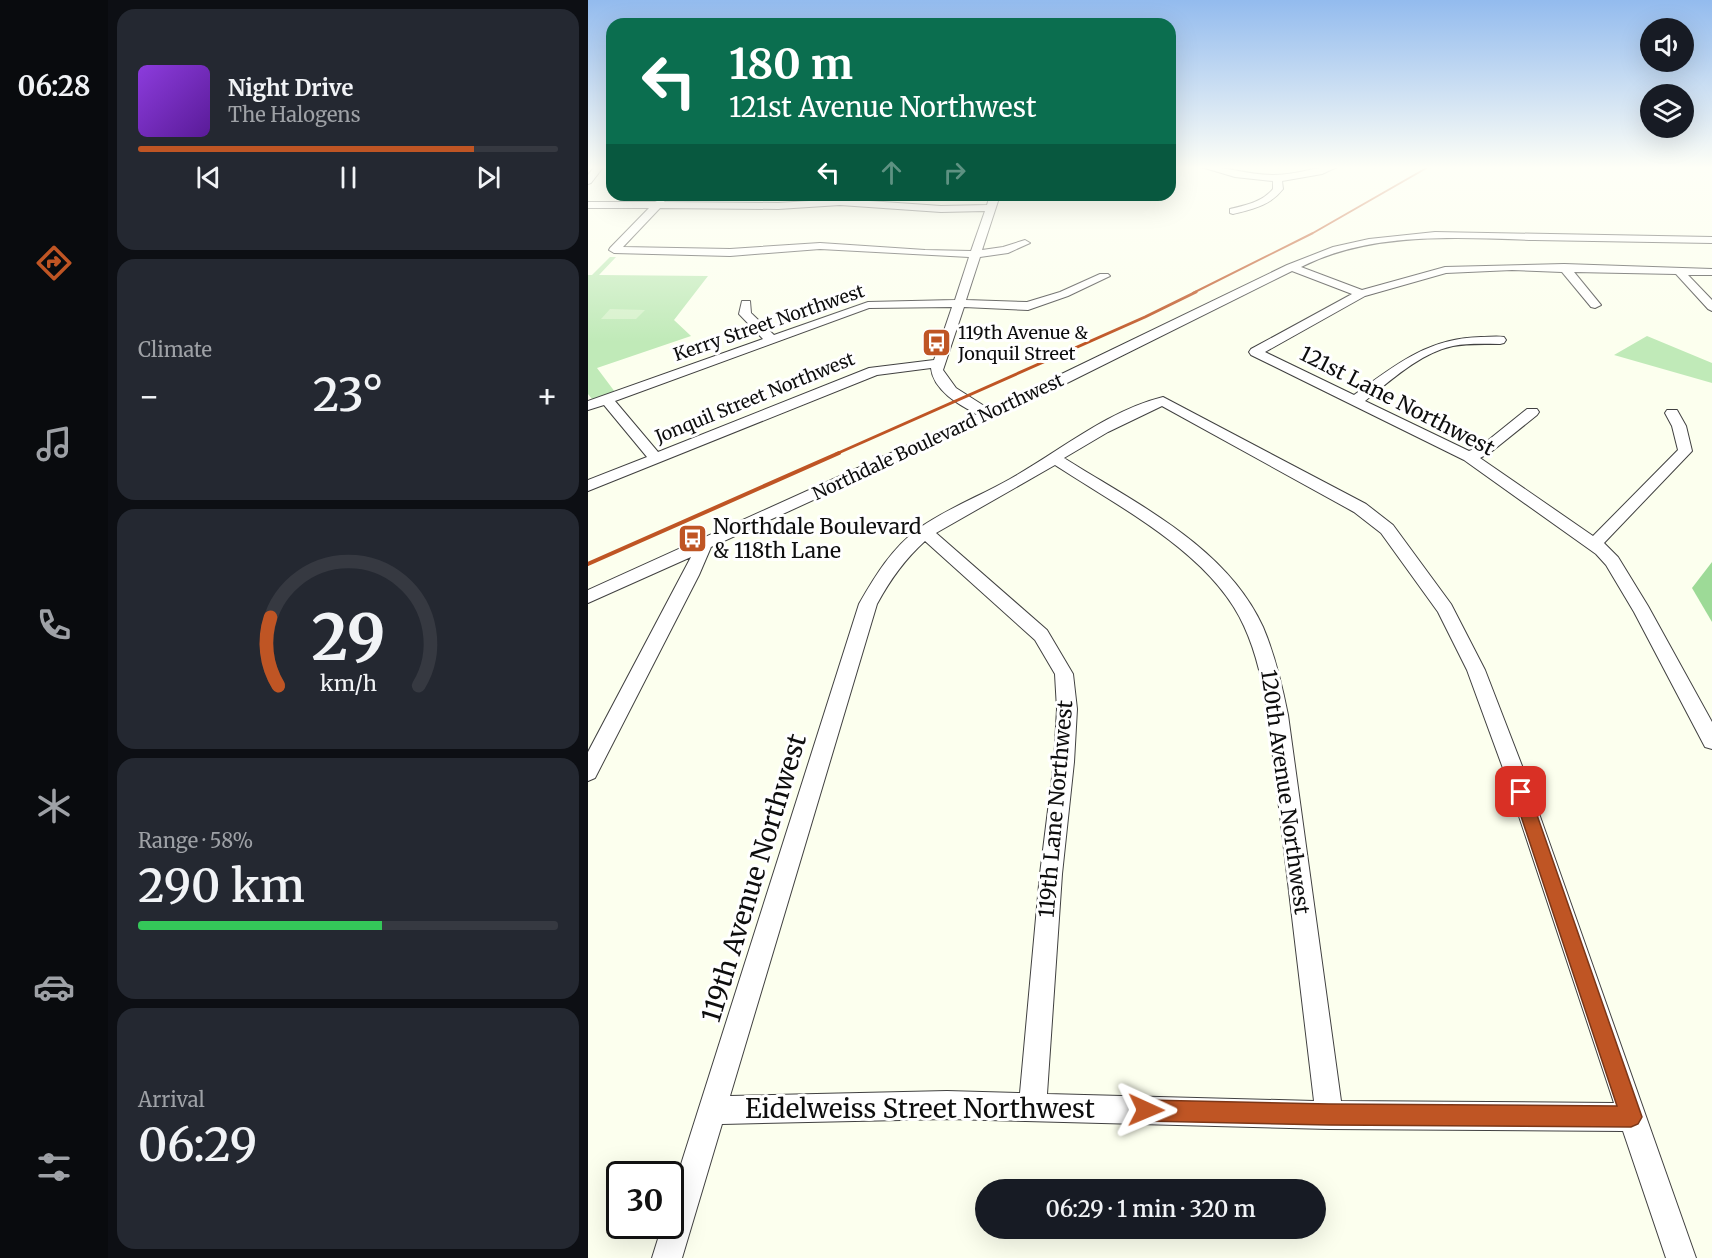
<!DOCTYPE html>
<html lang="en">
<head>
<meta charset="utf-8">
<style>
	:root { --surface:#171b24; --page:#242831; --text:#f1f3f6; --muted:#9ea1a6; --line:#363941; --accent:#bf5524 }
	body { margin:0; font-family:Merriweather,serif; background:var(--page); color:var(--text); height:100vh; display:flex; flex-direction:column; font-size:22px; white-space:nowrap }
	* { box-sizing:border-box; margin:0 }
	p { font-size:20px; color:var(--muted) }
	.icon { flex:none; width:33px; height:33px; fill:none; stroke:currentColor; stroke-width:2; stroke-linecap:round; stroke-linejoin:round }
	.map { position:relative; flex:1; overflow:hidden }
	.side { display:flex; flex-direction:column; gap:9px; padding:9px; background:#0d0f14; width:480px }
	.side>* { flex:none }
	.banner { position:absolute; left:18px; top:18px; width:570px; height:183px; border-radius:18px; box-shadow:0 6px 24px #0002; background:#0b6e4f; color:#fff; overflow:hidden }
	.buttons { position:absolute; left:1052px; top:18px; display:grid; gap:12px }
	.buttons a { display:grid; place-items:center; width:54px; height:54px; border-radius:50%; background:var(--surface); box-shadow:0 6px 24px #0002; font-size:30px }
	.speed { position:absolute; left:18px; top:1161px; display:flex; gap:12px; font-size:30px; font-weight:700; text-align:center }
	.speed>* { display:grid; place-content:center; width:78px; height:78px; border-radius:50%; background:var(--surface); box-shadow:0 6px 24px #0002; line-height:1 }
	.speed .limit { border:3px solid #111; border-radius:9px; background:#fff; color:#111 }
	.pin { position:absolute; display:grid; place-items:center; width:51px; height:51px; color:#fff; margin:-26px; border-radius:12px; box-shadow:0 3px 9px #0006 }
	.me { position:absolute; width:66px; margin:-33px; rotate:91deg; stroke-linejoin:round; filter:drop-shadow(0 0 4px #0008) }
	.turn { display:flex; align-items:center; gap:21px; height:126px; padding:0 24px; font-size:27px }
	.turn .icon { width:78px; height:78px; stroke-width:2.5 }
	.turn b { display:block; font-size:42px; line-height:51px }
	.lanes { display:flex; align-items:center; height:57px; padding:0 24px; background:#0003; justify-content:center; gap:30px; direction:ltr }
	.lanes .off { opacity:.35 }
	.big { font-size:45px; font-weight:600; line-height:1.1 }
	.side .tile { flex:1; display:flex; flex-direction:column; justify-content:center; gap:9px; min-width:0; padding:0 21px; border-radius:18px; background:var(--page) }
	.side .dial { align-items:center; gap:0 }
	.dial svg { height:156px; overflow:visible; fill:none; stroke:var(--line); stroke-width:7; stroke-linecap:round; text-anchor:middle }
	.dial text { fill:var(--text); stroke:none }
	.song { display:flex; align-items:center; gap:18px }
	.cover { width:72px; height:72px; border-radius:9px; background:linear-gradient(135deg,hsl(270 70% 55%),hsl(270 70% 35%)) }
	.played { height:6px; border-radius:3px; background:linear-gradient(90deg,var(--accent) 80%,var(--line) 80%) }
	.keys { display:flex; justify-content:space-around; direction:ltr }
	.heat { display:flex; justify-content:space-between; align-items:center; font-size:33px; direction:ltr }
	.charge { height:9px; border-radius:4px; background:linear-gradient(90deg,#34c759 58%,var(--line) 0) }
	.trip { position:absolute; left:387px; top:1179px; width:351px; height:60px; border-radius:30px; background:var(--surface); box-shadow:0 6px 24px #0002; font-weight:600; line-height:60px; text-align:center }
	main { display:flex; flex:1; min-height:0 }
	.dock { display:flex; flex-direction:column; width:108px; justify-content:space-around; align-items:center; background:#090b0e; color:var(--muted) }
	.dock .icon { width:42px; height:42px }
	.dock .on { color:var(--accent) }
	.dock b { font-size:27px; color:var(--text) }
	.map>svg:first-child { display:block }
	.green { fill:#c0eab8 }
	.forest { fill:#9dda97 }
	.pitch { fill:#d5f1ca }
	.lines { fill:none; stroke-linecap:round; stroke-linejoin:round }
	.minor-casing { stroke:#414141; stroke-width:2 }
	.minor { fill:#fff; fill-rule:evenodd }
	.rail-far2 { stroke:#bf5524; stroke-width:2 }
	.rail-far1 { stroke:#bf5524; stroke-width:3 }
	.rail { stroke:#bf5524; stroke-width:4 }
	.route { fill:#bf5524; stroke:#7c3717; stroke-width:1.5 }
	.labels { text-anchor:middle; stroke-width:6; stroke-linejoin:round; paint-order:stroke }
	.far-street-label { font-size:18px; fill:#0e0e0e; stroke:#fff }
	.far-poi-label { font-size:18px; fill:#0e0e0e; stroke:#fff; text-anchor:start }
	.street-label { font-size:21px; fill:#0e0e0e; stroke:#fff }
	.poi-label { font-size:21px; fill:#0e0e0e; stroke:#fff; text-anchor:start }
	.near-street-label { font-size:26px; fill:#0e0e0e; stroke:#fff }
</style>
</head>
<body>
<main>
<nav class="dock">
<b>06:28</b>
<svg class="icon on" aria-label="directions" viewBox="0 0 24 24"><path d="M12 3l9 9-9 9-9-9zM9 14v-3h6M13 9l2 2-2 2"/></svg>
<svg class="icon" aria-label="music" viewBox="0 0 24 24"><path d="M9 18V5l10-2v13"/><circle cx="6" cy="18" r="3"/><circle cx="16" cy="16" r="3"/></svg>
<svg class="icon" aria-label="phone" viewBox="0 0 24 24"><path d="M5 4h4l2 5-3 2q2 4 5 5l2-3 5 2v4C11 20 4 13 5 4z"/></svg>
<svg class="icon" aria-label="climate" viewBox="0 0 24 24"><path d="M12 3v18M4 7l16 10M4 17L20 7"/></svg>
<svg class="icon" aria-label="car" viewBox="0 0 24 24"><path d="M5 17H2v-5l4-1 3-4h7l3 4 3 1v5h-3M9 17h6M6 11h13"/><circle cx="7" cy="17" r="2"/><circle cx="17" cy="17" r="2"/></svg>
<svg class="icon" aria-label="filters" viewBox="0 0 24 24"><path d="M4 7h16M4 17h16"/><circle cx="9" cy="7" r="2"/><circle cx="15" cy="17" r="2"/></svg>
</nav>
<section class="side">
<div class="tile">
<div class="song"><i class="cover"></i><div><b>Night Drive</b><p>The Halogens</p></div></div>
<div class="played"></div>
<div class="keys"><svg class="icon" aria-label="previous" viewBox="0 0 24 24"><path d="M18 5L8 12l10 7zM5 5v14"/></svg><svg class="icon" aria-label="pause" viewBox="0 0 24 24"><path d="M8 5v14M16 5v14"/></svg><svg class="icon" aria-label="next" viewBox="0 0 24 24"><path d="M6 5l10 7-10 7zM19 5v14"/></svg></div>
</div>
<div class="tile"><p>Climate</p>
<div class="heat"><a>−</a><b class="big">23°</b><a>+</a></div>
</div>
<div class="tile dial"><svg viewBox="0 0 100 80">
<path d="M14 69A42 42 0 1 1 86 69"/>
<path d="M14 69A42 42 0 0 1 10 34" stroke="#bf5524"/>
<text x="50" y="56" font-size="32" font-weight="700">29</text>
<text x="50" y="72" font-size="11">km/h</text>
</svg></div>
<div class="tile"><p>Range · 58%</p><b class="big">290 km</b><div class="charge"></div></div>
<div class="tile"><p>Arrival</p><b class="big">06:29</b></div>
</section>
<div class="map">
<svg width="1124" height="1258" viewBox="0 0 1124 1258">
	<rect width="100%" height="100%" fill="#fcffee"/>
	<path class="green" d="M22,257H28L11,275L120,276L86,320L103,336L9,368L27,392L4,399L0,394V275H4Z
		M1059,336L1124,363V383L1026,355Z"/>
	<path class="forest" d="M1124,562V622L1104,588Z"/>
	<path class="pitch" d="M22,309L57,310L48,319H13Z"/>
	<g class="lines">
		<defs>
			<path id="minor" d="M7,166H16L3,183L0,184V175Z
				M610,166C635,166 660,175 686,175C709,175 729,166 751,166L734,174L694,181L695,189C682,206 664,209 645,214L642,213V209C658,205 674,202 685,189V181L647,177Z
				M402,195H412L394,250L415,247L437,240L442,243L420,253L392,257L378,300L439,302L472,292L512,274H520L522,276L480,296L440,310L376,307L355,370L368,388L401,409L699,265L745,247L781,239L847,232L1124,237V243C1065,242 1005,241 946,240C869,238 784,231 713,267L774,290L857,267L976,264L1124,269V275H1100L1124,300V311L1120,309L1088,274L986,272L1013,305L1007,308L1003,307L974,272L924,270L858,273L777,296L677,352L766,395C807,365 840,338 893,337C901,337 909,336 916,337L918,340L916,343L912,344C896,344 880,343 865,346C832,353 802,381 777,401L881,451L893,446L939,409H949L951,412L949,415L903,452L892,458L1005,536L1090,450L1084,426L1077,413L1079,410H1089L1098,426L1104,451L1016,543L1030,557L1060,606L1124,722V749L1117,747L1046,612L1018,565L1008,554L876,460L663,355L661,352L663,349L764,294L704,271L467,389L123,547L111,575L7,778L0,781V752L103,557L0,603V590L389,414C371,405 345,390 343,368L289,375L0,491V480L59,457L16,405L0,410V401L175,339L151,314L154,301H162L163,313L186,335L280,302L367,300L381,257L232,249L142,256L26,253L21,250L22,248L61,208H0V202H67L73,199L77,202L190,203L252,199L353,206L399,205ZM252,205L353,212L397,211L383,251L337,250L232,243L142,249L35,247L72,208L190,209ZM364,307L346,360L281,368L70,452L27,401L281,308Z
				M575,397L778,504L805,525L863,604L897,670L936,771L1108,1258H1078L1035,1131L741,1129L359,1119L134,1124L94,1258H64L74,1226H82V1199L271,604C287,576 304,548 330,529C358,509 392,496 422,479C472,451 519,411 575,397ZM574,406L766,512L793,533L850,612L879,670L916,771L1026,1103L753,1101L700,715C694,685 687,655 675,627C638,546 547,503 476,458L520,432ZM467,465C531,507 624,554 656,626C669,654 675,685 680,715L726,1101L459,1094L474,874L486,762L489,709L485,674L459,630L348,533ZM337,541L447,640L467,674L469,709L466,762L452,874L432,1093L359,1091L142,1096L289,604C302,580 316,560 337,541Z"/>
		</defs>
		<use href="#minor" class="minor-casing"/>
		<use href="#minor" class="minor"/>
		<path class="rail-far2" d="M605,293L725,233L842,166"/>
		<path class="rail-far1" d="M248,454L557,317L608,292"/>
		<path class="rail" d="M0,564L251,453"/>
	</g>
	<linearGradient id="sky" x2="0" y2="1"><stop stop-color="#93bbee"/><stop offset="0.49" stop-color="#fefff7"/><stop offset="1" stop-color="#fefff7" stop-opacity="0"/></linearGradient>
	<rect width="1124" height="342" fill="url(#sky)"/>
	<path class="route" d="M933,785L939,787L941,792L1054,1117L1050,1124L1043,1127L741,1125L558,1121L551,1118L548,1110L551,1103L558,1100L741,1104L1029,1106L925,792L927,787Z"/>
	<defs>
		<symbol id="bus-square" viewBox="-11 -11 22 22"><rect x="-9" y="-9" width="18" height="18" rx="4" fill="#bf5524" stroke="#fff"/><path d="M-5-6H5V4H4V6H2V4H-2V6H-4V4H-5ZM-3.5-4V0h7V-4ZM-3.5 1.2v1.5H-2V1.2ZM2 1.2v1.5H3.5V1.2Z" fill="#fff"/></symbol>
	</defs>
	<g fill-rule="evenodd">
		<use href="#bus-square" x="332" y="326" width="33" height="33"/>
		<use href="#bus-square" x="88" y="522" width="33" height="33"/>
	</g>
	<g class="labels">
		<g class="far-street-label">
			<text transform="translate(181 323) rotate(-19)" y="6">Kerry Street Northwest</text>
			<text transform="translate(167 398) rotate(-22)" y="6">Jonquil Street Northwest</text>
			<text transform="translate(350 437) rotate(-25)" y="6">Northdale Boulevard Northwest</text>
		</g>
		<g class="far-poi-label">
			<text x="370" y="339">119th Avenue &amp;<tspan x="370" dy="21">Jonquil Street</tspan></text>
		</g>
		<g class="street-label">
			<text transform="translate(809 401) rotate(27)" y="7">121st Lane Northwest</text>
			<text transform="translate(697 792) rotate(82)" y="7">120th Avenue Northwest</text>
			<text transform="translate(468 809) rotate(-85)" y="7">119th Lane Northwest</text>
		</g>
		<g class="poi-label">
			<text x="125" y="534">Northdale Boulevard<tspan x="125" dy="24">&amp; 118th Lane</tspan></text>
		</g>
		<g class="near-street-label">
			<text transform="translate(166 878) rotate(-73)" y="9">119th Avenue Northwest</text>
			<text x="332" y="1118">Eidelweiss Street Northwest</text>
		</g>
	</g>
</svg>
<div class="buttons">
<a><svg class="icon" aria-label="sound" viewBox="0 0 24 24"><path d="M4 9h4l5-4v14l-5-4H4zM17 9q2 3 0 6"/></svg></a>
<a><svg class="icon" aria-label="layers" viewBox="0 0 24 24"><path d="M12 4l9 5-9 5-9-5zM3 14l9 5 9-5"/></svg></a>
</div>
<div class="speed"><div class="limit">30</div></div>
<div class="pin" style="left:933px;top:792px;background:#d93025"><svg class="icon" aria-label="arrive" viewBox="0 0 24 24"><path d="M6 21V4h12l-3 4 3 4H6"/></svg></div>
<svg class="me" style="left:558px;top:1110px" viewBox="-20 -20 40 40"><path d="M0-17L14 15 0 8-14 15z" fill="#bf5524" stroke="#fff" stroke-width="4"/></svg>
<div class="trip">06:29 · 1 min · 320 m</div>
<div class="banner">
<div class="turn"><svg class="icon" aria-label="left" viewBox="0 0 24 24"><path d="M17 20v-9H6M10 6l-5 5 5 5"/></svg><div><b>180 m</b>121st Avenue Northwest</div></div>
<div class="lanes"><svg class="icon" aria-label="left" viewBox="0 0 24 24"><path d="M17 20v-9H6M10 6l-5 5 5 5"/></svg><svg class="icon off" aria-label="ahead" viewBox="0 0 24 24"><path d="M12 20V5M6 11l6-6 6 6"/></svg><svg class="icon off" aria-label="right" viewBox="0 0 24 24"><path d="M7 20v-9h11M14 6l5 5-5 5"/></svg></div>
</div>
</div>
</main>
</body>
</html>
